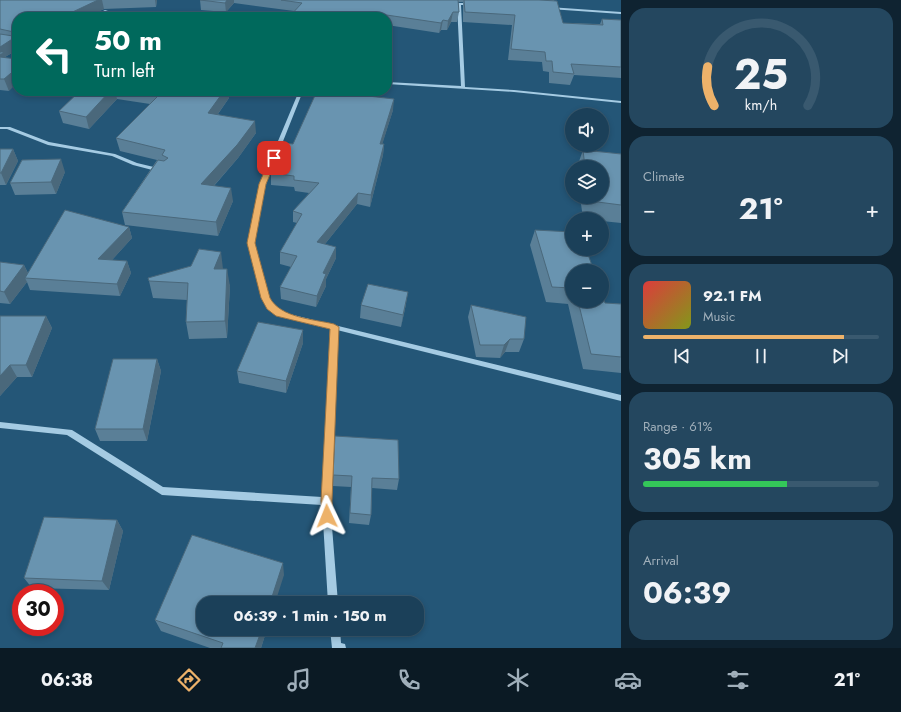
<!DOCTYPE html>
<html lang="en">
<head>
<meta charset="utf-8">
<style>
	:root { --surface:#1b4059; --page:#24475f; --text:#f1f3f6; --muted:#a0afba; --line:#39596f; --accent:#edb26a }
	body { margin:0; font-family:Jost,sans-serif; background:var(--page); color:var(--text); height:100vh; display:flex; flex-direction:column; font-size:15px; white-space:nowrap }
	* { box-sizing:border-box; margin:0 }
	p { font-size:13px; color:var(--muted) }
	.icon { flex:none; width:22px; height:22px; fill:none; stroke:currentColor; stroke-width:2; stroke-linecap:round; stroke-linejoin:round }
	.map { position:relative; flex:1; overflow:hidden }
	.panel { display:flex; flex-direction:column; gap:8px; padding:8px; background:#0f2331; width:280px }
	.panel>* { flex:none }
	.hud { position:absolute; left:12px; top:12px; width:380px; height:84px; border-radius:16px; box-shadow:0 2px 6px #0003,0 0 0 1px var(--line); background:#00695c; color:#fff; overflow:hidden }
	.buttons { position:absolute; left:565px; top:108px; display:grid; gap:8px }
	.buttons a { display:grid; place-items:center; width:44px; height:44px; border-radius:50%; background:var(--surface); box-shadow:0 2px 6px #0003,0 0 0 1px var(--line); font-size:20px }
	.speed { position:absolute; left:12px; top:584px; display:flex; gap:8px; font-size:20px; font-weight:700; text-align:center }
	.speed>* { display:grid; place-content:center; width:52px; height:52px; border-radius:50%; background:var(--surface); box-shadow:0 2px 6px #0003,0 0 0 1px var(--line); line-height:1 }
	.speed .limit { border:6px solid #d22; background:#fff; color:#111 }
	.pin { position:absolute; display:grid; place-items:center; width:34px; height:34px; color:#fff; margin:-17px; border-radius:8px; box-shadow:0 2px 6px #0006 }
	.me { position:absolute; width:44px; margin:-22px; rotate:358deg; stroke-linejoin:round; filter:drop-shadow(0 0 3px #0008) }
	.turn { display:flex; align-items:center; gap:14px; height:84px; padding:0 16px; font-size:18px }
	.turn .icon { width:52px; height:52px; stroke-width:2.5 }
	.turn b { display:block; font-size:28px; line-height:34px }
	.big { font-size:30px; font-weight:700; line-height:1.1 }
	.panel .widget { flex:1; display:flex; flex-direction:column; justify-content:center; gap:6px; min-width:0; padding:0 14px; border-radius:16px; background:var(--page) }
	.panel .dial { align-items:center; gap:0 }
	.dial svg { height:104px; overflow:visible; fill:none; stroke:var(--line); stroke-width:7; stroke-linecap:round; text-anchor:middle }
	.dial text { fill:var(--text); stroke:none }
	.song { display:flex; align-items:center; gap:12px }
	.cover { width:48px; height:48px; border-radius:6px; background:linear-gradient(135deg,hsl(0 70% 55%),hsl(70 70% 35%)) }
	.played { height:4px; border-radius:2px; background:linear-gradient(90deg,var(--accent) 85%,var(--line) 85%) }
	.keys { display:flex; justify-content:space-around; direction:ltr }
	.heat { display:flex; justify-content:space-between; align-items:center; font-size:22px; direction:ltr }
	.charge { height:6px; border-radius:3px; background:linear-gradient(90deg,#34c759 61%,var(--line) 0) }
	.trip { position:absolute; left:196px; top:596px; width:228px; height:40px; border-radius:16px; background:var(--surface); box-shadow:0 2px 6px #0003,0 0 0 1px var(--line); font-weight:700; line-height:40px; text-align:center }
	.tab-bar { display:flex; height:64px; justify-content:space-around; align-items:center; background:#0b1a24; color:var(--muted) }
	.tab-bar .icon { width:28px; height:28px }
	.tab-bar .active { color:var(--accent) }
	.tab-bar b { font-size:18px; color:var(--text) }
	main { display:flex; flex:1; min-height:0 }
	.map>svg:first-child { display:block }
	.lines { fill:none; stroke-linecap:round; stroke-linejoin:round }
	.minor { fill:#a5cbe3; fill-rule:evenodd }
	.wall { fill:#5a7f97 }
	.shaded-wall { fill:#4a687b }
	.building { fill:#6994b0; stroke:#4a687b }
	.route { fill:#edb26a; stroke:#9a7445 }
</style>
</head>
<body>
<main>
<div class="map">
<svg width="621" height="648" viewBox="0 0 621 648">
	<rect width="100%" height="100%" fill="#245677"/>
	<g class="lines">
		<path class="minor" d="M459,3H472L474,4L472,5H461L465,87L514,90L621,101V103L514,92L387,84V82L461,86L457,4Z
			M549,7L621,12V14L550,9H549Z
			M105,10L108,11L96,17H91Z
			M299,91H303L266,184L254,243L269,298L273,306L281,312L621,395V401L337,330L330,501L338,603H328L322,505L162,495L67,435L0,428V422L72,430L163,487L322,497L330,329L277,316L268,309L263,298L248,243L260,184Z
			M0,127H10L49,142L115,154L137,163L162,169L163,170L160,172L133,165L112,156L48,145L7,129H0Z
			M330,629H340L341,643L345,644L346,648H332Z"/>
	</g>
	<path class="wall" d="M0,0H157L156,7L104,9L87,17H17V50L5,57L9,91L0,90Z
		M200,0H554L563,23L600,24L602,19L621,20V78L574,75L570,85L549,83V72L543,71L542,62L508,60L512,25L463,22V2H458L459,12L457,22H451L447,30H441L439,33L387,25V17H289L294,11L234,3L226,12L201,10Z
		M80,91H228L229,98L218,114L256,133L238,158L214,186L233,201L218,236L125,225L122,212L157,160L120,151L116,138L150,104L117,99L89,129L63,123L59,111Z
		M393,110L382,144H384L383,155L370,207L357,204L325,244L336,258L326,279V286L316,307L281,299L280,287L291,267L280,264V252L297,223L293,222V211L309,193L295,191L294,187L271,185V173L293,144Z
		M0,149H13L18,161L6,185H0Z
		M583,150L621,154V223L602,221V219L583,218L580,197H602V167H577Z
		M65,172L56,194L15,195L10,183Z
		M129,227L132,238L112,260L127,261L131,273L120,296L30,290L27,282L10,304L0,303V262L24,265L28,273Z
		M535,230L572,271V301H602L605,303L621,304V373L583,369L568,304L546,302L530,245Z
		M223,269L230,286L227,338L189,339L186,322L187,300L153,298L149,281Z
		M406,304L401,327L360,318L361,305Z
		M471,305L524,339L519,352H505L500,358L476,357L468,317Z
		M0,316H46L52,328L32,377H17L0,396Z
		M303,330V343L286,393L239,383L237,371Z
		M157,359L161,371L147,441H100L95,429Z
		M335,436L399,479L397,490L372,488L371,515L369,525L349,523L351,487L333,486Z
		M117,520L123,531L109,590L32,588L24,578Z
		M284,575L203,629H267L261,648H210L161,631L155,620Z"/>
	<path class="shaded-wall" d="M98,0H102L104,9L87,17H62Z
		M155,0H157L156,7Z
		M227,0H234V3L226,12L225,3Z
		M453,12L451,22L447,30L448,21Z
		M443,20L441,30L439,33L441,23Z
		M17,36V50L5,57L8,63L0,64V47Z
		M17,68V83L9,91L4,79Z
		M110,91H115L117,99L89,129L86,117Z
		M222,91H228L229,98L210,125L208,113Z
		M394,99L393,110L379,155L380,144Z
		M255,121L256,133L238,158L203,198L201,184Z
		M384,144L383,155L370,207L371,195Z
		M13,149L18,161L6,185L1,173Z
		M61,159L65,172L56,194L51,182Z
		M231,188L233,201L218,236L216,222Z
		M358,193L357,204L317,254V242Z
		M129,227L132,238L102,271L98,259Z
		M336,247V258L326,279V286L316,307L317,296L323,273Z
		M221,252L223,269H214Z
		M127,261L131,273L120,296L117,284Z
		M24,265L30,278H25L27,282L10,304L4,292Z
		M227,269L230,286L227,338L225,321Z
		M408,292L406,304L401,327L403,315Z
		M46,316L52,328L32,377L26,365Z
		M303,330V343L286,393V381Z
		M510,339L505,352L500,358L504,345Z
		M157,359L161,371L147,441L143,429Z
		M10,365L17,377L0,396V376Z
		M117,520L123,531L109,590L102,581Z
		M283,563L284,575L275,603H270Z
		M262,629H267L261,648H255Z"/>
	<path class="building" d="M0,0H98L62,17H54L50,16L49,17H17V36L0,47V34L13,36L15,35L14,32L0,29Z
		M200,0H227L225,3Z
		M281,0H458L459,12H453L448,21L443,20L441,23L373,13L370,17H289L302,3Z
		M464,0H539L557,1L563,23L603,25L602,19L621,20V67L571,64L574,74L553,72L552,61H546L545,52L511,49L515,15L465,12Z
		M0,52H4L0,55Z
		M0,57L17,59V68L4,79H0Z
		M80,91H110L86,117L59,111Z
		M142,91H224L208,113L255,121L237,145L201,184L231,188L216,222L122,212L158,160L164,161L168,158L162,155L165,150L116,138L160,94Z
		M317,91H325L394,99L380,144H384L371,195L358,193L317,242L336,247L323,273L326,274L317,296L280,287L297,256L280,252L302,214L293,211L319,183L294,180V176L271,173L284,143L293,144Z
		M0,149H13L1,173H0Z
		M583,150L621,154V205L590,201V197H602V167H585Z
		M61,159L51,182L10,183L22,160Z
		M65,210L129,227L98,259L127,261L117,284L25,278Z
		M535,230L572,232V249H586L594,271H572V288L552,287Z
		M199,249L221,252L214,269H227L225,321L186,322L188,283L149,281L148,278L191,266Z
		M0,262L24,265L4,292L0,291Z
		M368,284L408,292L403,315L361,305Z
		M602,294L605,303L621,304V357L591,354L578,301H602Z
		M471,305L526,317L524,339H510L504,345H480Z
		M0,316H46L26,365H10L0,376Z
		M258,322L303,330L286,381L237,371Z
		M113,359H157L143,429H95Z
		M335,436L398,440L399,479L372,478L371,515L350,513L352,476L333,475Z
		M44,517L117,520L102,581L24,578Z
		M192,535L283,563L270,603H203V629H262L255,648H221L223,643L155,620Z"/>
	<path class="route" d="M271,156L277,158L266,184L255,243L270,298C281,318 313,319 334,324L339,327L332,501L333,516L332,520L327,521L323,520L321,501L330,329L276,316L267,309L261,298L247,243L259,184Z"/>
</svg>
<div class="buttons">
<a><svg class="icon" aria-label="sound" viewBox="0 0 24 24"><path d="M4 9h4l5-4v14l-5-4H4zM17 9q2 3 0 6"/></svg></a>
<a><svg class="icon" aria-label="layers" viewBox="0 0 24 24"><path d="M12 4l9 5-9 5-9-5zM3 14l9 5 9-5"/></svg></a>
<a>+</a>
<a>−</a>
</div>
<div class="speed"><div class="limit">30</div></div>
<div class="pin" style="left:274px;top:158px;background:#d93025"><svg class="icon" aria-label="arrive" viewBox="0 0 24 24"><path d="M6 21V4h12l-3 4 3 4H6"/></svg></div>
<svg class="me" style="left:327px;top:516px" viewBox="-20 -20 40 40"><path d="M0-17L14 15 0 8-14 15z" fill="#edb26a" stroke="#fff" stroke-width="4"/></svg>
<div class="trip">06:39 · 1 min · 150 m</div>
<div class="hud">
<div class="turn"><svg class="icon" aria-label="left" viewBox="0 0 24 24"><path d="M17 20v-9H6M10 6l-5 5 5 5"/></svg><div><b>50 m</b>Turn left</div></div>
</div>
</div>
<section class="panel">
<div class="widget dial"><svg viewBox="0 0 100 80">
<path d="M14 69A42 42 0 1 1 86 69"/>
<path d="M14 69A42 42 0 0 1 9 39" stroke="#edb26a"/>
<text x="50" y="56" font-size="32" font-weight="700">25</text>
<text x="50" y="72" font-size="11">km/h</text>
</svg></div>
<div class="widget"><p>Climate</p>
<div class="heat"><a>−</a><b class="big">21°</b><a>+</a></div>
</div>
<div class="widget">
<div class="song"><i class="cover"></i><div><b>92.1 FM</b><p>Music</p></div></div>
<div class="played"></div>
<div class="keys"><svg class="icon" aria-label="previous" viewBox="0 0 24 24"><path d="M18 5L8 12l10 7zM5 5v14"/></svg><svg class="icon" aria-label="pause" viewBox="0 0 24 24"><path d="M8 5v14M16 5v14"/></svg><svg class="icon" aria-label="next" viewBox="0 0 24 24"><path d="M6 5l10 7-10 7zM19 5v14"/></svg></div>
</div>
<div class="widget"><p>Range · 61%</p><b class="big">305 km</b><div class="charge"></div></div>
<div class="widget"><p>Arrival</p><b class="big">06:39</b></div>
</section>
</main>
<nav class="tab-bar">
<b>06:38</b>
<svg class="icon active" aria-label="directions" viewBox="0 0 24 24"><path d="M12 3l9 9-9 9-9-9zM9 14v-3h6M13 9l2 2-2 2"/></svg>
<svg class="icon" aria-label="music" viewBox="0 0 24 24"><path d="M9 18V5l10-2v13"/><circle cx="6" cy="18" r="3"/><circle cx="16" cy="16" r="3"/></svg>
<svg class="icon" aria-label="phone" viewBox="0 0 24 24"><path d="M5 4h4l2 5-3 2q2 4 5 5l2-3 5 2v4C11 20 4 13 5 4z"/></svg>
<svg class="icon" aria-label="climate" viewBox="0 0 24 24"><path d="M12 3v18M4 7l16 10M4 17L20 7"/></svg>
<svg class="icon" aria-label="car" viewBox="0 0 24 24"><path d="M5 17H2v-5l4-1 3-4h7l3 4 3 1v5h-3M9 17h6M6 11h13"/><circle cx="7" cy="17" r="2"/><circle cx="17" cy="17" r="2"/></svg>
<svg class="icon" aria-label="filters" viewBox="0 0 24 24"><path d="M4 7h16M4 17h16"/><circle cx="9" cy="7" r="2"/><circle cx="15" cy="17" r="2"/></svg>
<b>21°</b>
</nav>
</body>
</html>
